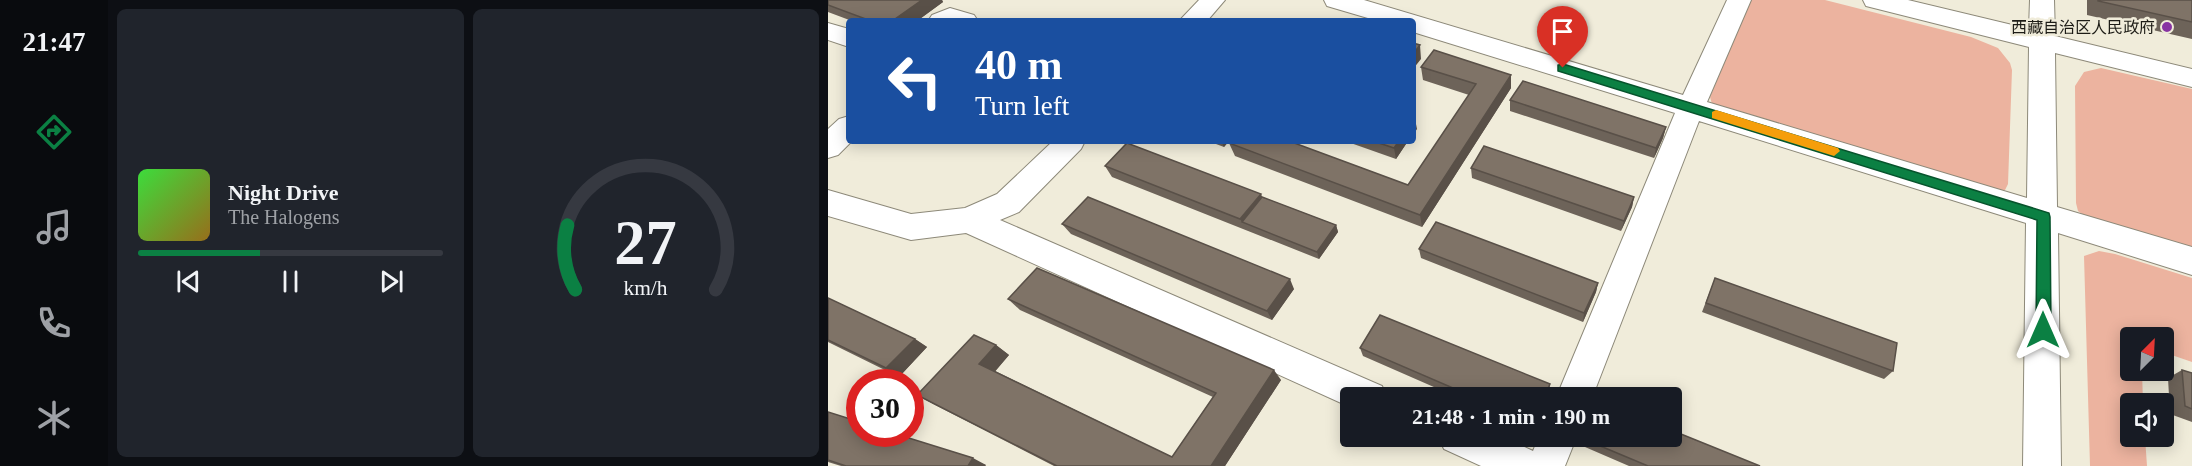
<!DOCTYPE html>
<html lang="en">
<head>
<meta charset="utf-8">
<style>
	:root { --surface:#171b24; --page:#20242c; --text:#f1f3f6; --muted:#9ea1a6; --line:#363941; --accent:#0b8043 }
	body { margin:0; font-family:"Times New Roman","Noto Sans SC",serif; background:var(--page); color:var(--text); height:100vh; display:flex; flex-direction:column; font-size:22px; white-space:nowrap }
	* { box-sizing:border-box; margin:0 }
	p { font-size:20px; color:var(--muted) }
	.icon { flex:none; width:33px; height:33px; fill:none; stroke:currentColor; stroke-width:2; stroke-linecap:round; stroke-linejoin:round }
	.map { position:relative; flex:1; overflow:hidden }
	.sheet { display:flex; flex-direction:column; gap:9px; padding:9px; background:#0d0f14; width:720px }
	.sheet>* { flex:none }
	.hud { position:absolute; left:18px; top:18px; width:570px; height:126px; border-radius:6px; box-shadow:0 3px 15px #0003; background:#1a4fa0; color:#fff; overflow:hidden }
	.needle { width:39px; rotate:24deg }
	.buttons { position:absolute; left:1292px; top:327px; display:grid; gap:12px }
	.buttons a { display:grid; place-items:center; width:54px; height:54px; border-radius:6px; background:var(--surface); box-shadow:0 3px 15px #0003; font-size:30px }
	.speed { position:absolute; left:18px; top:369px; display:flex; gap:12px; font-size:30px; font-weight:700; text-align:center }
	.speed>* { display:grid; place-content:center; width:78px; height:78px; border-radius:50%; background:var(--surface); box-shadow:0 3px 15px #0003; line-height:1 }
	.speed .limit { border:9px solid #d22; background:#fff; color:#111 }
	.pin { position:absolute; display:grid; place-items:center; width:51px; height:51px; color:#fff; margin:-62px -26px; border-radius:50% 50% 50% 0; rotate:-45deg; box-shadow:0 0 6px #0007 }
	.pin .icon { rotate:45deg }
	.me { position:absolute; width:66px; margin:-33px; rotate:0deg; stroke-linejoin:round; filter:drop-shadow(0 0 4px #0008) }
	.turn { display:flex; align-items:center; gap:21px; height:126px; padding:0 30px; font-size:27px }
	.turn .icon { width:78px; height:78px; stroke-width:2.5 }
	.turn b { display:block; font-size:42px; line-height:51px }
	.sheet .card { flex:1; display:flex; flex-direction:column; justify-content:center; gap:9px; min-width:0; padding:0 21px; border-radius:9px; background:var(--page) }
	.sheet .dial { align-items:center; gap:0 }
	.dial svg { height:156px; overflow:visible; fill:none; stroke:var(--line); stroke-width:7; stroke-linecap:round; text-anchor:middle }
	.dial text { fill:var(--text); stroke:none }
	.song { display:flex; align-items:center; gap:18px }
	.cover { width:72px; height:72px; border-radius:9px; background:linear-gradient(135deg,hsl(120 70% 55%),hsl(40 70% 35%)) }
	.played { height:6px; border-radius:3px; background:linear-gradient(90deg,var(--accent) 40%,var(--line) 40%) }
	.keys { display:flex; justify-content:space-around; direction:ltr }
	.sheet .tiles { flex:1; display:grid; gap:9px; grid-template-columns:repeat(2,1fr) }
	.trip { position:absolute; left:512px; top:387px; width:342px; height:60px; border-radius:6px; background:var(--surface); box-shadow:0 3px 15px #0003; font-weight:800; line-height:60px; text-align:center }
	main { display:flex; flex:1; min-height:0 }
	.tab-bar { display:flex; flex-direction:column; width:108px; justify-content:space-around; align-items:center; background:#090b0e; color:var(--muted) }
	.tab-bar .icon { width:42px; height:42px }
	.tab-bar .current { color:var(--accent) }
	.tab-bar b { font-size:27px; color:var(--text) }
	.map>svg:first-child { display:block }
	.green { fill:#ecb39f }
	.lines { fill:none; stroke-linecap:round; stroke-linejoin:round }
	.minor-casing { stroke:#8d8979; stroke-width:2 }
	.minor { fill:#fff; fill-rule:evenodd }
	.wall { fill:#6d6359 }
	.shaded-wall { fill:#595048 }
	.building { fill:#7f7367; stroke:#595048; stroke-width:1.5 }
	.route { fill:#0b8043; stroke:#07532c; stroke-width:1.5 }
	.slow { fill:#f59e0b }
	.poi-dot { fill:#8834a3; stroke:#f0ecda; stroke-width:2 }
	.labels { text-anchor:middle; stroke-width:5; stroke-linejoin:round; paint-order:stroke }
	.poi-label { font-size:16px; fill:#1d1c16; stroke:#f0ecda; text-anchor:end }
</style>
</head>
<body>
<main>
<nav class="tab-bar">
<b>21:47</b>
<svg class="icon current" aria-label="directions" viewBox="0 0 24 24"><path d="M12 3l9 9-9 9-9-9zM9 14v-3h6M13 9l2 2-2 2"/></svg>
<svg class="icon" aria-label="music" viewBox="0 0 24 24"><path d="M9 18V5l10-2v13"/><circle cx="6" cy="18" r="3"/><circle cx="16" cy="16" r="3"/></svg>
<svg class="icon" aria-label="phone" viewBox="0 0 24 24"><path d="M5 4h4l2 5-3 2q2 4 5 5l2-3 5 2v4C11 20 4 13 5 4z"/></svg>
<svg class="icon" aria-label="climate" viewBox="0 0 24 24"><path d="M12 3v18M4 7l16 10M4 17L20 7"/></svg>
</nav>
<section class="sheet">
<div class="tiles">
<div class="card">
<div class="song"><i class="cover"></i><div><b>Night Drive</b><p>The Halogens</p></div></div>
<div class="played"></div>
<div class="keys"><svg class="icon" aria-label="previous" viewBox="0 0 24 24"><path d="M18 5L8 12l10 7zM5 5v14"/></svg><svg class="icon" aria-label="pause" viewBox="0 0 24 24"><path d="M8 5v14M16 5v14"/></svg><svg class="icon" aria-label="next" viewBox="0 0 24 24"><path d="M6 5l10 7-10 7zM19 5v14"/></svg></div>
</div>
<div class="card dial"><svg viewBox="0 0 100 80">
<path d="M14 69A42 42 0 1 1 86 69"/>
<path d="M14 69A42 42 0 0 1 10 36" stroke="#0b8043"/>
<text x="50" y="56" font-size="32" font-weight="700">27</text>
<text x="50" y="72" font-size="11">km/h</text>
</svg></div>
</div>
</section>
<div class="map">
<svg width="1364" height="466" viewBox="0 0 1364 466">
	<rect width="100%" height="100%" fill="#f0ecda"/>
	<path class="green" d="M922,0H997L1143,37L1170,48L1182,63L1184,70L1180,184L1177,190L1172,191L884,104L882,97Z
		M1273,68L1364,89V249L1258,217L1250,211L1248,203L1247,86L1256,72Z
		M1271,251L1287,254L1364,278V362L1335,352V338H1302V370L1314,371L1315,403L1302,404V436L1317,437L1319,466H1262L1256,256Z"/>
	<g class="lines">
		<defs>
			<path id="minor" d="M371,0H397L379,21H351Z
				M496,0H536L855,95L899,0H923L879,102L1199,198L1201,47L1038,6L1035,0H1080L1201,29L1202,0H1226L1227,36L1364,69V87L1227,53L1229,207L1364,247V275L1230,233L1233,466H1195L1198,223L871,121L764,398H728L847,113L585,32V21H550L499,6Z
				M122,8L146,15L150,21H100L104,15Z
				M0,23L21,29V47L0,40Z
				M21,116V141H24L10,155L0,158V129L11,119Z
				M225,141H257L253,149L191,212L172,220L554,386L559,398H522V407L138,233L83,240L0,216V190L83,214L137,208L169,194Z
				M610,436H673L705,451L711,436H749L737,466H653L616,449Z"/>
		</defs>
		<use href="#minor" class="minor-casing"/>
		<use href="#minor" class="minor"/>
	</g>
	<path class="wall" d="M0,0H114L115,2L89,21H24L0,12Z
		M1259,0H1364V39L1259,15Z
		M593,67L683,88L594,227L407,156L401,143L580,185L641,95L595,80Z
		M682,100L838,127L835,138L826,158L682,111Z
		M380,141H401L396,147Z
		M517,141H580L568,159Z
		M277,166L434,197L508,225L510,232L491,259L284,177Z
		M643,168L806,197L804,207L793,231L644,178Z
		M234,224L466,289L444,320L243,234Z
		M591,249L770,283L768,292L755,322L593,258Z
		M887,278L1065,371L1056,379L874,312Z
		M0,298L87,339L99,347L71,377L0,342Z
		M180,299L453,380L397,466H226L105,404L89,395L168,345L181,355L167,371L344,457L385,397L192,310Z
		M532,348L721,392L719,398H631L535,356Z
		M1354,370L1364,373V422L1342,414L1340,378Z
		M0,412L158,465L157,466H13L0,462Z
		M758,440L932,466H801L757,447Z"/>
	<path class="shaded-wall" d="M94,0H114L115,2L89,21H64Z
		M592,45L593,59L585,69V54Z
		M683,75V88L594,227L592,215Z
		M587,119L589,129L585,135V121Z
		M838,127L835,138L826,158L828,148Z
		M393,141H401L396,147Z
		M571,141H580L568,159L566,148Z
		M433,194L437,204L414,222L412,219Z
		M806,197L804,207L793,231L796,221Z
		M508,225L510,232L491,259L489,252Z
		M462,279L466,289L444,320L439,311Z
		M770,283L768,292L755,322L756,313Z
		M87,339L99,347L71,377L58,368Z
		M168,345L181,355L165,374L151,364Z
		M446,370L453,380L397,466H383Z
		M722,384L721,392L719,398H716Z
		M145,458L158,465L157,466H140Z"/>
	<path class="building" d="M0,0H94L64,21H43L0,5Z
		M1270,0H1364V22L1270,1Z
		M585,43L592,45L585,54Z
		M606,50L683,75L592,215L401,143L403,141H461L580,185L648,84L593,67Z
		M695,81L838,127L828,148L682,100Z
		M545,141H571L566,148Z
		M299,143L433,194L412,219L277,166Z
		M656,146L806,197L796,221L643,168Z
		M260,197L462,279L439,311L234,224Z
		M434,197L508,225L489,252L414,222Z
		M608,222L770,283L756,313L591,249Z
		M209,268L446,370L383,466H229L89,395L146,335L168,345L151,364L344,457L388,393L180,299Z
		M887,278L1069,343L1065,371L878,303Z
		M0,298L87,339L58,368L0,340Z
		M552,315L722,384L716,398H648L532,348Z
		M1354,370L1364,373V409L1357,406Z
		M0,412L32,422V434H68L145,458L140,466H18L0,460Z
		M843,430L932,466H820L758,440L760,436H843Z"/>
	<path class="route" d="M735,64L1221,213L1222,217L1223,330L1220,335L1215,337L1210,335L1208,330L1209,220L730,71V65Z"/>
	<path class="slow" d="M888,110L1010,148L1012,151L1006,156L884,118V112Z"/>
	<circle class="poi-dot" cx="1339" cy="27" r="6"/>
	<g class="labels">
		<g class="poi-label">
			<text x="1327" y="33">西藏自治区人民政府</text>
		</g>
	</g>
</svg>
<div class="buttons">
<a><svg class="needle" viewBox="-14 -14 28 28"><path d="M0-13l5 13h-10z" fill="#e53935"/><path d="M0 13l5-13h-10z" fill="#9ea1a6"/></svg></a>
<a><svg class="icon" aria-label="sound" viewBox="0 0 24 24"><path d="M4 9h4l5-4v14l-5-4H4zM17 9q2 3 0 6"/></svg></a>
</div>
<div class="speed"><div class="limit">30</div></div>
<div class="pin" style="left:735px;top:68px;background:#d93025"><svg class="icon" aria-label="arrive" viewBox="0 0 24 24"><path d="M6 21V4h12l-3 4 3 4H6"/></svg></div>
<svg class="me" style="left:1215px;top:330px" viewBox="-20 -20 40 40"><path d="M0-17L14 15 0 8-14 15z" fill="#0b8043" stroke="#fff" stroke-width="4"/></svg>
<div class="trip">21:48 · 1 min · 190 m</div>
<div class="hud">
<div class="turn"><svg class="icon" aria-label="left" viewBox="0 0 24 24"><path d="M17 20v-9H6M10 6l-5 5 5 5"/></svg><div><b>40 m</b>Turn left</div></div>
</div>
</div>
</main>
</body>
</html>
